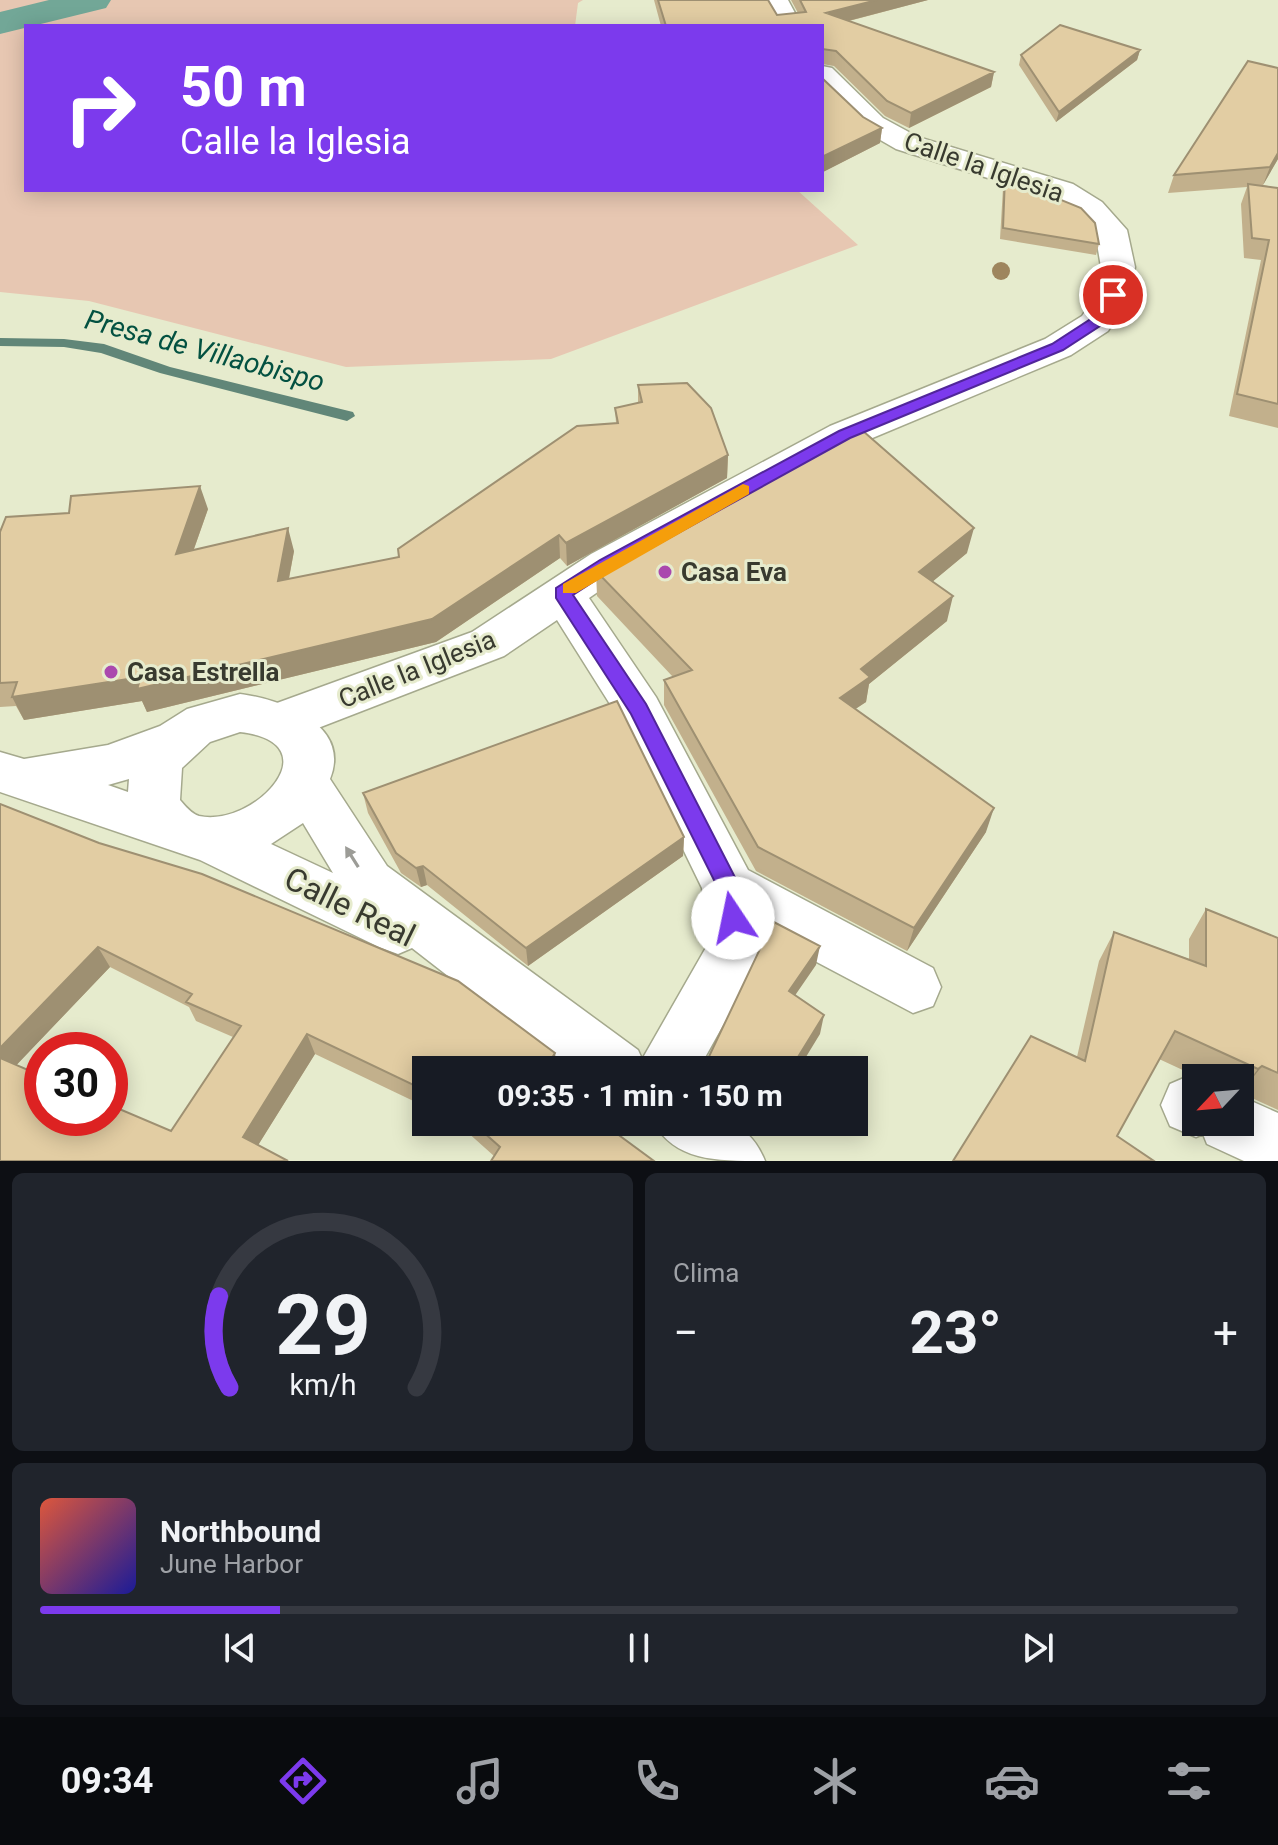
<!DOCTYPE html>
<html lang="es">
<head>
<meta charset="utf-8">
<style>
	:root { --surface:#171b24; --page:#20242c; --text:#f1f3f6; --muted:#9ea1a6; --line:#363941; --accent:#7c3aed }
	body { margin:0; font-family:Roboto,sans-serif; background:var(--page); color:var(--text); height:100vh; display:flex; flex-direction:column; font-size:30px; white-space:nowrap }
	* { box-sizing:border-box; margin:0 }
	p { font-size:26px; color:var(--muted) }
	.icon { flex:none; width:44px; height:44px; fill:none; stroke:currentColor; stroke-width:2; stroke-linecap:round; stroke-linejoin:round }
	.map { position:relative; height:1161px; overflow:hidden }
	.drawer { display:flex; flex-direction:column; gap:12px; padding:12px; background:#0d0f14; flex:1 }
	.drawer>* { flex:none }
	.hud { position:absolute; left:24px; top:24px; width:800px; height:168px; border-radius:0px; box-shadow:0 4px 20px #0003; background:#7c3aed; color:#fff; overflow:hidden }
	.needle { width:52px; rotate:244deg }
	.tools { position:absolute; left:1182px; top:1064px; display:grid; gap:16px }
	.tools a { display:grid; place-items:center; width:72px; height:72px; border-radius:0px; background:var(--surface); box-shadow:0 4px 20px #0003; font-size:40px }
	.speed { position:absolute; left:24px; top:1032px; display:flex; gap:16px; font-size:40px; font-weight:700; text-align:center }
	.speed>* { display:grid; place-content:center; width:104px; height:104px; border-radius:50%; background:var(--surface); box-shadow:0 4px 20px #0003; line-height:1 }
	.speed .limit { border:12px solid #d22; background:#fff; color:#111 }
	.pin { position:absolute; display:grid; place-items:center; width:68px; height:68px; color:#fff; margin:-34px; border:4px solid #fff; border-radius:50%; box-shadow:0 2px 8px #0007 }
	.me { position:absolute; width:88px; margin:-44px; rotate:349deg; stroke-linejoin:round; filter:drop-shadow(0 0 6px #0008) }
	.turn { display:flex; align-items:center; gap:28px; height:168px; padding:0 24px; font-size:36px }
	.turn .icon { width:104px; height:104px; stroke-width:2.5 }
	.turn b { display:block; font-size:56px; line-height:68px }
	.big { font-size:60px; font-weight:700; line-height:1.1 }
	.drawer .widget { flex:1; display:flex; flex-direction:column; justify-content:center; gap:12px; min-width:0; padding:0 28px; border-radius:12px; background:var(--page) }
	.drawer .dial { align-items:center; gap:0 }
	.dial svg { height:208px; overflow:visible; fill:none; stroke:var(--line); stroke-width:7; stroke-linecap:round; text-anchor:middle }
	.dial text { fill:var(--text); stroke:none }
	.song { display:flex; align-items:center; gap:24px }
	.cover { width:96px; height:96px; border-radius:12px; background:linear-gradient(135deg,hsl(10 70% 55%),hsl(240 70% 35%)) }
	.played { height:8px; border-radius:4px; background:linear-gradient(90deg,var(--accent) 20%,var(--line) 20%) }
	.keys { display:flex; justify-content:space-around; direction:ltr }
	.heat { display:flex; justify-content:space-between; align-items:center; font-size:44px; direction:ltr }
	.drawer .tiles { flex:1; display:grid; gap:12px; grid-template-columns:1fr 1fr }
	.widget:last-child { grid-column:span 2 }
	.trip { position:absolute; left:412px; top:1056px; width:456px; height:80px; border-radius:0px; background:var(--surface); box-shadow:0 4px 20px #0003; font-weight:700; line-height:80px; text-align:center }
	.dock { display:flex; height:128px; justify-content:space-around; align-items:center; background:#090b0e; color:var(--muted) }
	.dock .icon { width:56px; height:56px }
	.dock .active { color:var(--accent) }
	.dock b { font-size:36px; color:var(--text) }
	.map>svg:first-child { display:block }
	.green { fill:#e7c7b2 }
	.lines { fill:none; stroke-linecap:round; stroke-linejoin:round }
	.stream { fill:#618678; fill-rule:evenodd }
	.canal { fill:#72a797; fill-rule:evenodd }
	.minor-casing { stroke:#a5a98d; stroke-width:3 }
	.tertiary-casing { stroke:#a5a98d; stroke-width:3 }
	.minor { fill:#fff; fill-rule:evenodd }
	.tertiary { fill:#fff; fill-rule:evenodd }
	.tree { fill:#9e855d }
	.wall { fill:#c2b08c; fill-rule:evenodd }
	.shaded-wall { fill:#9e9072 }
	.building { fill:#e2cda3; stroke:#9e9072; stroke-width:2 }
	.oneway { fill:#9c9c97 }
	.route { fill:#7c3aed; stroke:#51269a; stroke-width:2 }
	.slow { fill:#f59e0b }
	.poi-dot { fill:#aa48ae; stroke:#e6ebcd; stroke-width:3 }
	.labels { text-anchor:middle; stroke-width:6; stroke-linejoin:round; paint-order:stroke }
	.street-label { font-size:26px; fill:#383a2f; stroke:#e6ebcd }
	.poi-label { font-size:26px; font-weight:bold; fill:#383a2f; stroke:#e6ebcd; text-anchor:start }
	.water-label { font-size:28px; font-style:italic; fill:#035141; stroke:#e6ebcd }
	.near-street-label { font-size:32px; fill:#383a2f; stroke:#e6ebcd }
</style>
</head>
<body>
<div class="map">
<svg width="1278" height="1161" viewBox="0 0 1278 1161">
	<rect width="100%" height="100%" fill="#e6ebcd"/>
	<path class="green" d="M0,0H583L578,3L575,26H26V190H797L858,245L551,359L346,367L89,301L0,292Z"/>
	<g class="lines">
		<path class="stream" d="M0,338L64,339L104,344L170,367L353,412L355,416L347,421L160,373L101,353L64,347L0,346Z"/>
		<path class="canal" d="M49,0H111L106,8L0,34V12Z"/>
		<defs>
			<path id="minor" d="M762,0H788L802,26H776Z
				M822,66L832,68L883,118L918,137L1073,184L1102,202L1127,230L1135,267L1130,295L1108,331L1071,355L858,444L621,576L589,598L656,697L748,870L933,968L941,987L933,1006L913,1013L762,933L764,948L756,966L698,1070H636L708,944L702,888L620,720L557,620L504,656L300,735L283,740L266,735L259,721L266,707L472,632L591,554L830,426L1045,339L1082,316L1096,295L1101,267L1095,232L1080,216L1051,198L896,149L863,130L822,90Z
				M1191,1075L1199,1078L1196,1122H1240V1096L1278,1113V1161H1244L1207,1144L1203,1134L1196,1137L1170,1126L1161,1105L1170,1084Z"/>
			<path id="tertiary" d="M240,694C280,699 352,724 330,779L387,866L638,1050L647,1070H569L412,948L398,954L379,947L200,860L0,792V752L24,759L108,745L160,726L187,709ZM240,732C334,743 254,828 199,816C192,814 185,806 180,800L182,768L210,742ZM129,779L128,792L108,785ZM303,823L333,873L271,844Z
				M653,1122C703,1122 743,1107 765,1161C714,1161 676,1161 653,1122Z"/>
		</defs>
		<use href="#minor" class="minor-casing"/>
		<use href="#tertiary" class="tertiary-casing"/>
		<use href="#minor" class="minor"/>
		<use href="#tertiary" class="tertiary"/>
	</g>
	<circle class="tree" cx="1001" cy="271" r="9"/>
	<path class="wall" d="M654,0H768L777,15L798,13L791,0H928L849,21L994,72L991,87L909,128L885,116L834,66L822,64V26H661Z
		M1140,50L1137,60L1056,122L1019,65L1021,55Z
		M1278,68V159L1263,185L1278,188V428L1229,416L1261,260L1244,258L1241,204L1247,187L1168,193L1174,175Z
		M822,78L863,117L882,128L880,143L823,172Z
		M1005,177L1099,244L1096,255L1000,239L1003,188Z
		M638,385L728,455L727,478L567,566L560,558L436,642L147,712L142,701L24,720L16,706L0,707V532L208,509L194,549L294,551L289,579L399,557L616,423L615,408L638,403Z
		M967,553L932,582L947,621L869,684L866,702L855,709L986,832L907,951L756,871L664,705V680L673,677L597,596L596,571Z
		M363,793L684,837L683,856L528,966L427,885L421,887L401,873L368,813Z
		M0,804L426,1070V1107L315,1054L258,1145L0,1161ZM110,967L189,1007L196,1021L233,1037L171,1131L16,1065Z
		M1206,909L1278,938V1110L1241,1093L1240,1094V1078H1200L1159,1059L953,1161L1077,1057L1099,961L1114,932L1189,959V939Z
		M456,1122H601L494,1156Z
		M750,1122H767L762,1131Z"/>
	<path class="shaded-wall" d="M877,0H928L825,27L826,13Z
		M1140,50L1137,60L1056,122L1059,112Z
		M994,72L991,87L909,128L911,113Z
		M882,128L880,143L823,172L824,156Z
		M1278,153V159L1263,185L1270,167Z
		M728,455L727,478L567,566L566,543Z
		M200,486L208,509L184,577L176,554Z
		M288,528L294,551L284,604L278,581Z
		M974,528L967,553L914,597L919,572Z
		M559,535L560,558L436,642L147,712L142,701L24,720L12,697Z
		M953,596L947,621L869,684L866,702L836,722L840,698L861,669Z
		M994,808L986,832L907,951L914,928Z
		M684,837L683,856L528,966L526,948Z
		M423,866L427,885L421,887L416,868Z
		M820,946L816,965L785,1010L789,991Z
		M98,947L110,967L8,1074L0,1064V1048Z
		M824,1015L820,1034L798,1070H790Z
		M307,1034L315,1054L252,1155L243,1137Z
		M555,1053L557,1070H545Z
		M1262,1066L1241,1093L1240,1094V1092L1258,1069Z"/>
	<path class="building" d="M658,0H768L777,15L806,12L800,0H877L826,13L994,72L911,113L887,101L836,51L822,49V26H666Z
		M1060,25L1140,50L1059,112L1021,55Z
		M1248,61L1278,68V153L1270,167L1174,175Z
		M822,78L863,117L882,128L824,156L822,155Z
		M1005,177L1081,208L1095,223L1099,244L1003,228Z
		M1248,184L1278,188V404L1237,394L1269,240L1252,238Z
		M687,383L711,408L728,455L566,543L559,535L432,619L137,689L141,677L12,697L17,682L0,683V532L6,517L69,513L71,496L200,486L176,554L288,528L278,581L399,557L398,549L577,426L618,423L615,408L642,402L638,385Z
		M863,431L974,528L919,572L953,596L861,669L870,677L840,698L994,808L914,928L758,847L664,680L692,670L596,571L741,488Z
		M617,701L684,837L526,948L423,866L416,868L396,853L363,793Z
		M0,804L99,843L202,874L458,981L555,1053L545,1070H426V1091L307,1034L243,1137L288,1161H0V1058L42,1076V1118H110V1105L171,1131L241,1026L186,1002L192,994L98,947L0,1048Z
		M1206,909L1278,938V1073L1262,1066L1258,1069L1175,1031L1117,1136L1154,1161H953L1031,1036L1085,1061L1114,932L1206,966Z
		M768,919L820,946L789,991L824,1015L790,1070H708L704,1067L769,930Z
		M472,1122H601L654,1161H491L500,1147Z"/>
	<defs><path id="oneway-solid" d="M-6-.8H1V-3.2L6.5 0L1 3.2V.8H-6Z" transform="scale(2)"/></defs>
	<use class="oneway" href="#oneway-solid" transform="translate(352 857) rotate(-122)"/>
	<path class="route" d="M1108,292L1120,295L1100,326L1063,350L850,438L613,569L573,595L646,704L740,887L744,918L741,925L733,928L725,925L718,888L631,714L556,598V588L600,560L839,431L1052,344L1089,320Z"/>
	<path class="slow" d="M743,484L749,486V494L576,593H563V584Z"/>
	<g class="poi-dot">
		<circle cx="665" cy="572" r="8"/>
		<circle cx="111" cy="672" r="8"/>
	</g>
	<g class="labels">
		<g class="street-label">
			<text transform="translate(984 167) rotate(19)" y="9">Calle la Iglesia</text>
			<text transform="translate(417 669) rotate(-22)" y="9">Calle la Iglesia</text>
		</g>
		<g class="poi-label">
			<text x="681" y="581">Casa Eva</text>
			<text x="127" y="681">Casa Estrella</text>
		</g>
		<g class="water-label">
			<text transform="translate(205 350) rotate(15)" y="10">Presa de Villaobispo</text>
		</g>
		<g class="near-street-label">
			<text transform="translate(350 907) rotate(26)" y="11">Calle Real</text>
		</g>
	</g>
</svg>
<div class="tools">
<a><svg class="needle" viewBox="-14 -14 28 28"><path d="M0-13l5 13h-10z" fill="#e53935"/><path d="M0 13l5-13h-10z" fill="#9ea1a6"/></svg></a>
</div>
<div class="speed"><div class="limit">30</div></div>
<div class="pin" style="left:1113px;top:295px;background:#d93025"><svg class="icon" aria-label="arrive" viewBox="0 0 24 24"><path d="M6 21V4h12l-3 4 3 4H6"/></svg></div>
<svg class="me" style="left:733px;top:918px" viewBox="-20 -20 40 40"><circle r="19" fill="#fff"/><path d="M0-13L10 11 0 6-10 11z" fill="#7c3aed"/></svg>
<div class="trip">09:35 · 1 min · 150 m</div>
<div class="hud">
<div class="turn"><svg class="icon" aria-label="right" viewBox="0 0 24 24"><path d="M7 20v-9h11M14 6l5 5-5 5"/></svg><div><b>50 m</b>Calle la Iglesia</div></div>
</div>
</div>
<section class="drawer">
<div class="tiles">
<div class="widget dial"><svg viewBox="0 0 100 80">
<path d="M14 69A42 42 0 1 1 86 69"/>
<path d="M14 69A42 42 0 0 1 10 34" stroke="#7c3aed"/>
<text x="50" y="56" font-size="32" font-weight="700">29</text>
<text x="50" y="72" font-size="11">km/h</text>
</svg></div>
<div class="widget"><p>Clima</p>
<div class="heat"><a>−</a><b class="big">23°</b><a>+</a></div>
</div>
<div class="widget">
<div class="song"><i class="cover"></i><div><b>Northbound</b><p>June Harbor</p></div></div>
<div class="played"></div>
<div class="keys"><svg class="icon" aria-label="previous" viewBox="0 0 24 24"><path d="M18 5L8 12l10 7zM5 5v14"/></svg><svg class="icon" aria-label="pause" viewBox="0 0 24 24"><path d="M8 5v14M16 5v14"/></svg><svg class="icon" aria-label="next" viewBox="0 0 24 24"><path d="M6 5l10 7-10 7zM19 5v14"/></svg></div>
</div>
</div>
</section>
<nav class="dock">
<b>09:34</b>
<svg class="icon active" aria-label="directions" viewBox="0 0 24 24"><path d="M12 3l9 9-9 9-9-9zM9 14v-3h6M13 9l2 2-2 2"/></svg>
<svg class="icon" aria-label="music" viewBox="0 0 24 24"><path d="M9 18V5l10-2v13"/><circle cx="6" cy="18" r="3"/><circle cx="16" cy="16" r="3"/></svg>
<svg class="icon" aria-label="phone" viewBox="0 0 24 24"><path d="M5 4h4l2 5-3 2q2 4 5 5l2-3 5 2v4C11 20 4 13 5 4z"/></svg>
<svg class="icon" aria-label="climate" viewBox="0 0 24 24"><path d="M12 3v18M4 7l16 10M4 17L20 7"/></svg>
<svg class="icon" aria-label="car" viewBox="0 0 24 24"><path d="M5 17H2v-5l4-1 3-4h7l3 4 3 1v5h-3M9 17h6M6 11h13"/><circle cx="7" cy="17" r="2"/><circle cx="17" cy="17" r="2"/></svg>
<svg class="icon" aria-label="filters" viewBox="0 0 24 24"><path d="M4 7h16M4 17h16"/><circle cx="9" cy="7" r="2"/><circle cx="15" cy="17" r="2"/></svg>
</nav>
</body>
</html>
